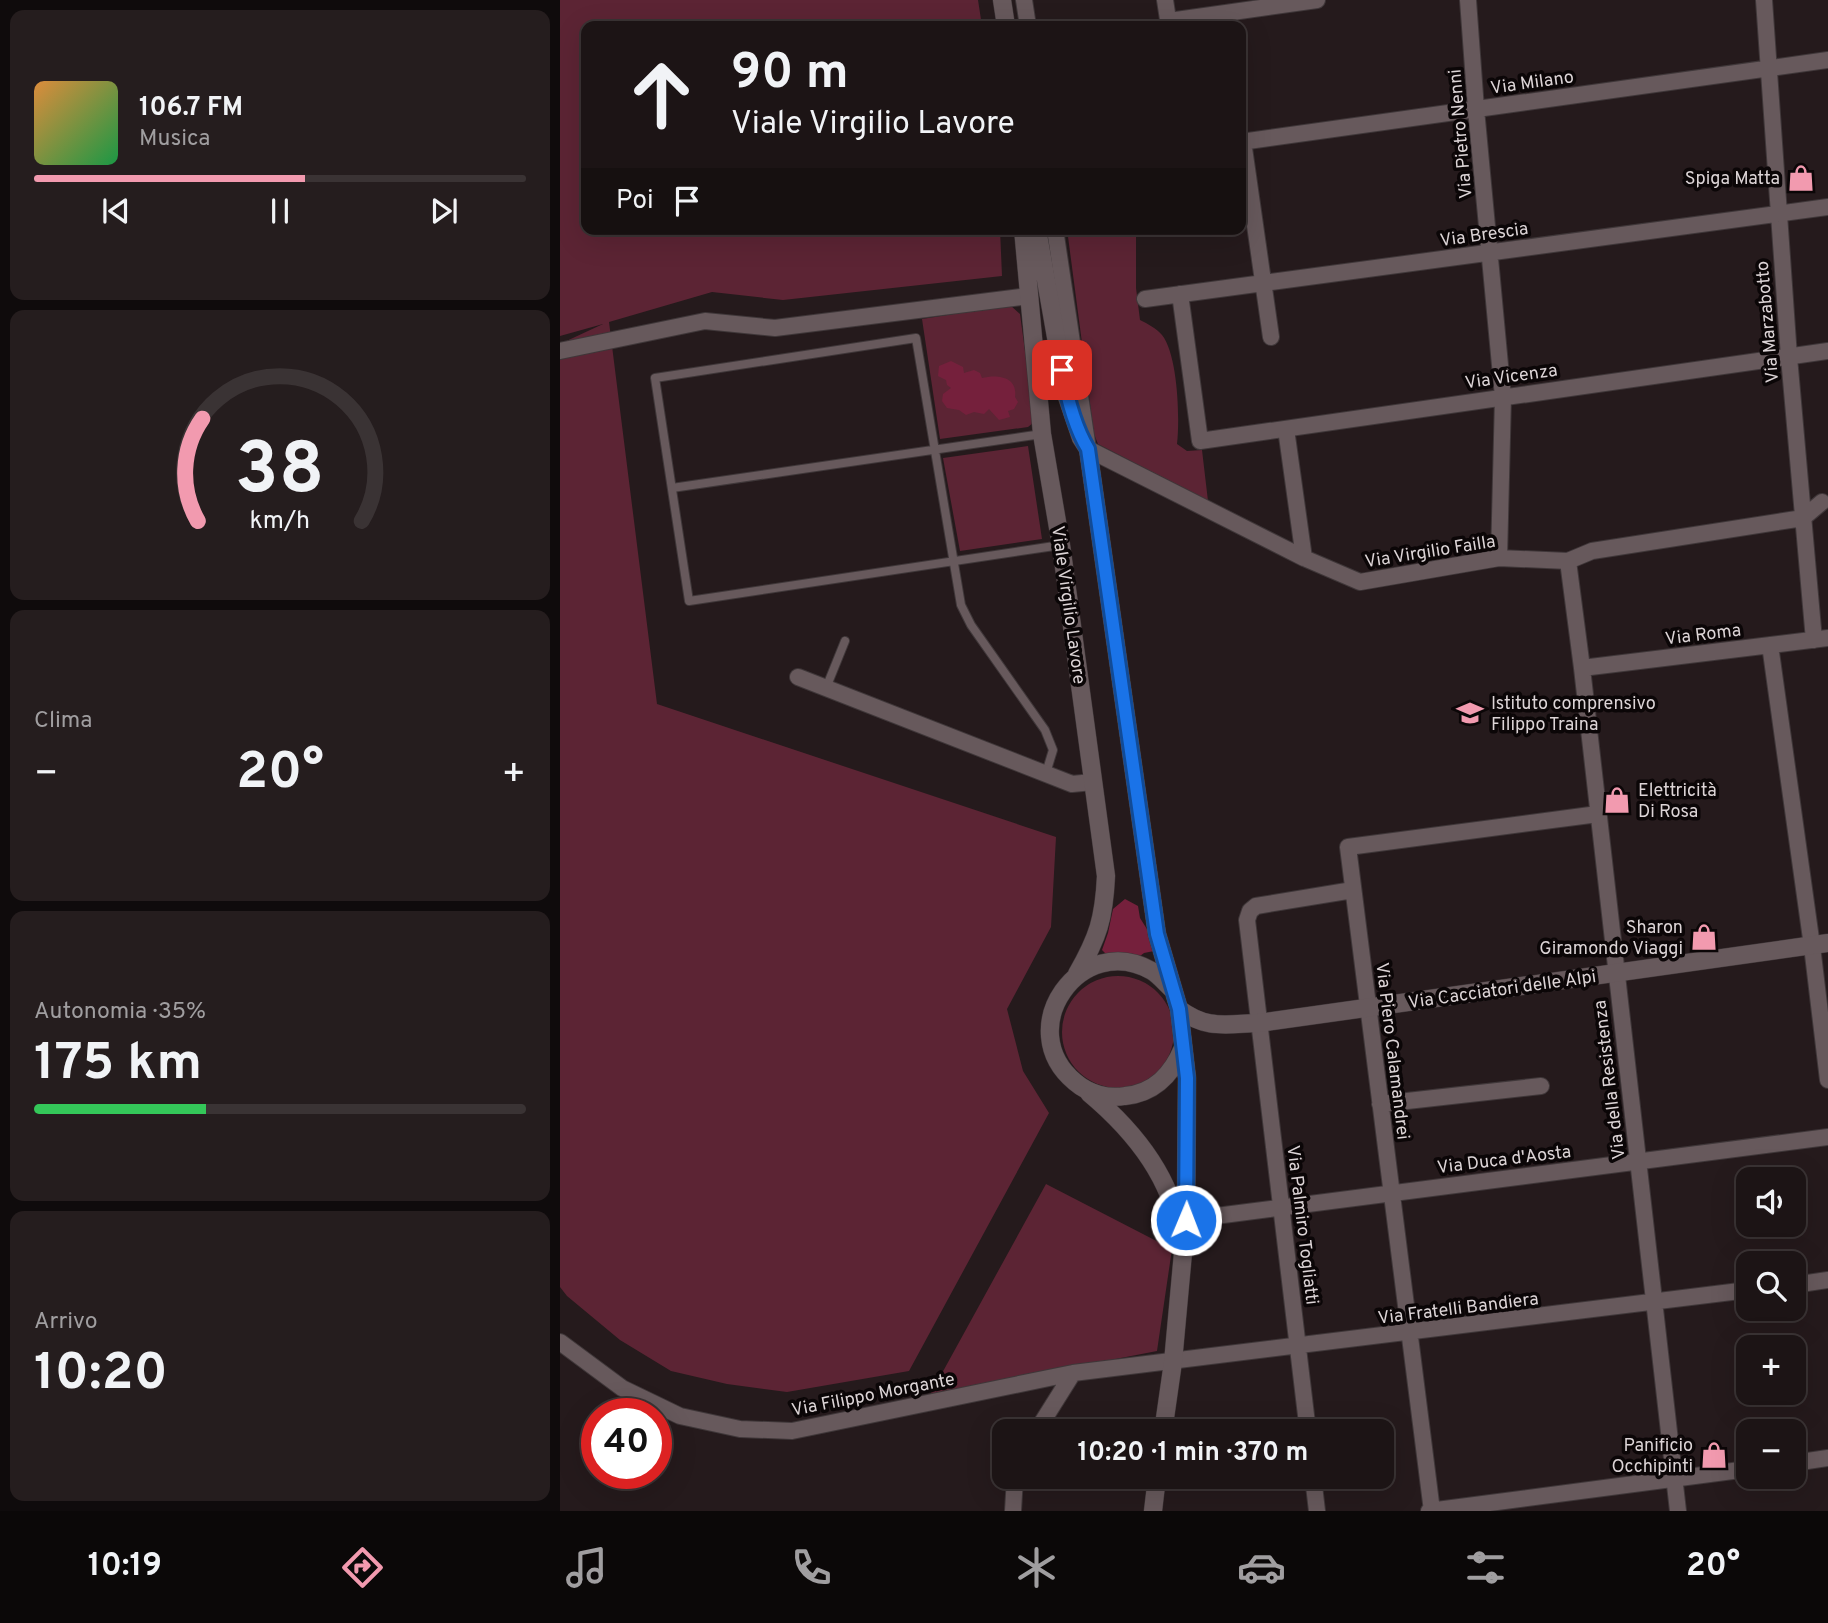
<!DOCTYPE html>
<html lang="it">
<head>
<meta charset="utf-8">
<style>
	:root { --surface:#1c1415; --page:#251d1e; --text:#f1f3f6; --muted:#a09ea0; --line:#3a3334; --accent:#f29aaf }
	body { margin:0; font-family:Overpass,sans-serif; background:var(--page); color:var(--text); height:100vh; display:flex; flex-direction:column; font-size:26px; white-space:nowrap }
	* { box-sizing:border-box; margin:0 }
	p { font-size:23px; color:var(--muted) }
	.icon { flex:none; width:38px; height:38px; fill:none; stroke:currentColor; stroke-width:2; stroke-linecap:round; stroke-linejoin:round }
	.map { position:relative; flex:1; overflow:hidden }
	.panel { display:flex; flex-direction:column; gap:10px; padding:10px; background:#0f0b0c; width:560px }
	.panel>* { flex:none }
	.banner { position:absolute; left:21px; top:21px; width:665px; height:214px; border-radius:14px; box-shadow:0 7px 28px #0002,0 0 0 2px var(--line); background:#1c1415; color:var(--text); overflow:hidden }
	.fabs { position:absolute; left:1176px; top:1167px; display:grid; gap:14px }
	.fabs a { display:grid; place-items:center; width:70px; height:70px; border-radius:14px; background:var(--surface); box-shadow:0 7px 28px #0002,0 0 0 2px var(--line); font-size:35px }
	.speed { position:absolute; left:21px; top:1398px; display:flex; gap:14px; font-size:35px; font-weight:700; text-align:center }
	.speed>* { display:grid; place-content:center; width:91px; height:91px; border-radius:50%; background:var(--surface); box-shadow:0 7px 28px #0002,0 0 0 2px var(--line); line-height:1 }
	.speed .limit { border:10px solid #d22; background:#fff; color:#111 }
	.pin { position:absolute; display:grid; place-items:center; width:60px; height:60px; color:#fff; margin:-30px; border-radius:14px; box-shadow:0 4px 10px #0006 }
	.me { position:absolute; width:77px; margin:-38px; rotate:1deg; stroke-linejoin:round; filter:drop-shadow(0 0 5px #0008) }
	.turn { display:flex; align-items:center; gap:24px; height:147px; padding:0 35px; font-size:32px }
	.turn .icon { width:91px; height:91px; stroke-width:2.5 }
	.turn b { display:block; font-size:49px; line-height:60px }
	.then { display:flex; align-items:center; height:66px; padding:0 35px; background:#0003; gap:14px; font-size:26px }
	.big { font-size:52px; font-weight:700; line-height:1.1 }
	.panel .tile { flex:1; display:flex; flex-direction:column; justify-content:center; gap:10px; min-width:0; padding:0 24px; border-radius:14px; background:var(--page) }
	.panel .dial { align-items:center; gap:0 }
	.dial svg { height:182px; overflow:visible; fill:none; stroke:var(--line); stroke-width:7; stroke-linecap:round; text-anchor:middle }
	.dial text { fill:var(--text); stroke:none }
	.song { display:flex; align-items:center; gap:21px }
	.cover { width:84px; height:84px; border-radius:10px; background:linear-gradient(135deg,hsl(30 70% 55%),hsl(140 70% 35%)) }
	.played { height:7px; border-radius:4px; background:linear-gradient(90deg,var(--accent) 55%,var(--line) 55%) }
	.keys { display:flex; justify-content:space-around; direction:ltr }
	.heat { display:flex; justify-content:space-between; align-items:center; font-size:38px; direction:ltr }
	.charge { height:10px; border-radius:5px; background:linear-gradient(90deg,#34c759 35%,var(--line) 0) }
	.trip { position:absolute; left:432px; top:1419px; width:402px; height:70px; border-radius:14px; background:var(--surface); box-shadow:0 7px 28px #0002,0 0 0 2px var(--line); font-weight:700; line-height:70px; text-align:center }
	.menu { display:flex; height:112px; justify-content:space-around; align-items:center; background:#0b0808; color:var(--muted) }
	.menu .icon { width:49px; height:49px }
	.menu .selected { color:var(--accent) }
	.menu b { font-size:32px; color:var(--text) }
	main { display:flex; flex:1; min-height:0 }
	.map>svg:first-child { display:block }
	.green { fill:#5c2434 }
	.forest { fill:#75203c }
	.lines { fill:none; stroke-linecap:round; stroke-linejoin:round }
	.service-casing { stroke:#3f3739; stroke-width:10 }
	.minor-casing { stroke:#3f3739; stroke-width:18 }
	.tertiary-casing { stroke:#3f3739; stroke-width:19 }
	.service { stroke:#67595c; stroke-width:8 }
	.minor { stroke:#67595c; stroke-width:16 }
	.tertiary { stroke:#67595c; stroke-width:18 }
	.route-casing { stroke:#114b97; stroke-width:18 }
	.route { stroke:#1a73e8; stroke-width:12 }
	.labels { text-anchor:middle; stroke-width:7; stroke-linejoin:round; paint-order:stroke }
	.street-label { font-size:18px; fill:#dcd4d6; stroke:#0b0607 }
	.poi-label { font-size:18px; fill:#dcd4d6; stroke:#0b0607; text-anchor:end }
</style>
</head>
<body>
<main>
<section class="panel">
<div class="tile">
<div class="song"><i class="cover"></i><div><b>106.7 FM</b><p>Musica</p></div></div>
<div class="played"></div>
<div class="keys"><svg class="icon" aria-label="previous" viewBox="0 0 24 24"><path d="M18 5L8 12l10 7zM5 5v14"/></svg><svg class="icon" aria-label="pause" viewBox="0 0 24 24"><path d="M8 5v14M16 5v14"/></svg><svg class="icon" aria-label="next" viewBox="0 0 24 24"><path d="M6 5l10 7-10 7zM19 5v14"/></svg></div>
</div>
<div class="tile dial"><svg viewBox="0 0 100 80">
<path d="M14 69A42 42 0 1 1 86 69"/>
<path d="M14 69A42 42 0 0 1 16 24" stroke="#f29aaf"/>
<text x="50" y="56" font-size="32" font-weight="700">38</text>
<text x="50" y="72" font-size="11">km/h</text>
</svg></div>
<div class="tile"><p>Clima</p>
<div class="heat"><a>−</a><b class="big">20°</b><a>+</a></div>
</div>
<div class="tile"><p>Autonomia · 35%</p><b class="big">175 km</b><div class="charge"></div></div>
<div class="tile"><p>Arrivo</p><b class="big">10:20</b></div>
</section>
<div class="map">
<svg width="1268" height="1511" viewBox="0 0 1268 1511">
	<rect width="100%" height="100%" fill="#251a1c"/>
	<path class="green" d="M0,0H418L422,26H26V229H440L442,276L223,300L152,292L49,322L97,704L496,837L491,927L447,1009L463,1071L489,1113L349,1371L227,1392L167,1384L111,1371L60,1340L7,1296L0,1287V344L43,324L0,336Z
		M507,229H576V288L580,320C588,324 596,328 602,335C618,355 620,419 617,444L627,451L642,450L648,501L538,444L534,434Z
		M450,305L460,314L474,418L473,423L468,427L380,439L362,319Z
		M468,446L482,539L400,551L383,458Z
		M502 1032a56 56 0 1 1 112 0a56 56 0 1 1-112 0Z
		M486,1184L612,1249L597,1351L370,1395Z"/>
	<path class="forest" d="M391,361L403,367L404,373L414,370L420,373L422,378C438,374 458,377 455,397L458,402L454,409L448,411L450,417L439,420L429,409L424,414L414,412L406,415L399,410L387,408L382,401L383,394L391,388L387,385L386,380L378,376L379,366Z
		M565,899L578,906L580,918L590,934L594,951L584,953L580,956L564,953H545L542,950L548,933L553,909Z"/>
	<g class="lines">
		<defs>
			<path id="service" d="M112,488L482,434
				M266,688L285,641
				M486,773L493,750L485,730L411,625L401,605L356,338L95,378L129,601L501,545"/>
			<path id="minor" d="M464,0L468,26
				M605,0L609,26
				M908,0L916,109L943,397L939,558
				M1204,0L1229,357L1254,640
				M609,21L757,0
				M683,141L711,337
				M681,142L1268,60
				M495,229L528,449L744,558L800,582L939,558L1008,561L1032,551L1243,518L1262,502
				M620,294L640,441L1268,351
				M585,299L1268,207
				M0,351L145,321L215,328L469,296
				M726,429L744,558
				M1008,561L1022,668L1118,1511
				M1210,645L1252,946L1268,1080
				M1022,668L1268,638
				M238,677L512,784L533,782
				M820,1104L981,1086
				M617,1221L1268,1137
				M1234,1285L1268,1280
				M0,1342L62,1388L120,1416L180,1429L232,1431L513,1373L1188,1290
				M476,1432L513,1373
				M748,1432L687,920L690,911L696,906L793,890
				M1234,1463L1268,1458
				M753,1477L757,1511
				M453,1511L455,1477
				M869,1511L1188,1469
				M872,1511L788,847L1038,814"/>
			<path id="tertiary" d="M442,0L446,26
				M463,229L482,434L501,545L546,876C544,919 538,937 517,974
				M477,229L506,394L521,438L528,449L597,934L619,1009L627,1078L626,1220L613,1362L603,1432
				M612,989C605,983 599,975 592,971C521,930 451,1029 515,1082C529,1094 548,1099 565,1096C595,1093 612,1074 623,1048
				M619,1009C647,1030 665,1024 699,1023L1268,943
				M529,1093C572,1129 610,1174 619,1231
				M593,1511L597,1477"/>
		</defs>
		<use href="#service" class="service-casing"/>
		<use href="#minor" class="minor-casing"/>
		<use href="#tertiary" class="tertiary-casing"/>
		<use href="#service" class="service"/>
		<use href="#minor" class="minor"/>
		<use href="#tertiary" class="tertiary"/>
	</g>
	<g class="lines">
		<defs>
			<path id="route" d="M502,370C507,397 514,426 528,449L597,934L619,1009L627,1078L626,1220"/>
		</defs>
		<use href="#route" class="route-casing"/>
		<use href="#route" class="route"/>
	</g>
	<defs>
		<symbol id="shop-bare" viewBox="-9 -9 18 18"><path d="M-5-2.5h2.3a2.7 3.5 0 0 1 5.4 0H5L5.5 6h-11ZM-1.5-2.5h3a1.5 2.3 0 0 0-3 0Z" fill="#f29aaf" stroke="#0b0607" stroke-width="2.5" paint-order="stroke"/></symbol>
		<symbol id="school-bare" viewBox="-9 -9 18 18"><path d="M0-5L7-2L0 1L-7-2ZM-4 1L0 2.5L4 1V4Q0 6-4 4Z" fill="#f29aaf" stroke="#0b0607" stroke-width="2.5" paint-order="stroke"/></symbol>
	</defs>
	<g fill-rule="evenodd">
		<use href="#shop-bare" x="1222" y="159" width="38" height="38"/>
		<use href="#school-bare" x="891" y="694" width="38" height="38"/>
		<use href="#shop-bare" x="1038" y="781" width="38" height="38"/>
		<use href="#shop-bare" x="1125" y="918" width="38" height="38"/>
		<use href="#shop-bare" x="1135" y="1436" width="38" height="38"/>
	</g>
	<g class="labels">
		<g class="street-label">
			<text transform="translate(972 82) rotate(-8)" y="6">Via Milano</text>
			<text transform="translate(900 134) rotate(-95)" y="6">Via Pietro Nenni</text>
			<text transform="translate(924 234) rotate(-8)" y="6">Via Brescia</text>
			<text transform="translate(1207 322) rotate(-95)" y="6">Via Marzabotto</text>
			<text transform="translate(951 376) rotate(-8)" y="6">Via Vicenza</text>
			<text transform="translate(870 551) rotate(-9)" y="6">Via Virgilio Failla</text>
			<text transform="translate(509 605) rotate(82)" y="6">Viale Virgilio Lavore</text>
			<text transform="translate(1143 634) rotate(-7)" y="6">Via Roma</text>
			<text transform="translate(942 989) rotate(-8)" y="6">Via Cacciatori delle Alpi</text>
			<text transform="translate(833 1051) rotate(83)" y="6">Via Piero Calamandrei</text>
			<text transform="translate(1049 1080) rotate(-97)" y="6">Via della Resistenza</text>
			<text transform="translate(944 1159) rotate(-7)" y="6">Via Duca d'Aosta</text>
			<text transform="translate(743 1225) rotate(83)" y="6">Via Palmiro Togliatti</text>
			<text transform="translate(898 1308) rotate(-7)" y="6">Via Fratelli Bandiera</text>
			<text transform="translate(313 1394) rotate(-11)" y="6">Via Filippo Morgante</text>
		</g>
		<g class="poi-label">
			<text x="1220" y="184">Spiga Matta</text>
			<text x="931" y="709" text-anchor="start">Istituto comprensivo<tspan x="931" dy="21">Filippo Traina</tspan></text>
			<text x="1078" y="796" text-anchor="start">Elettricità<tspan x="1078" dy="21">Di Rosa</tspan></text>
			<text x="1123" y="933">Sharon<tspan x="1123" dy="21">Giramondo Viaggi</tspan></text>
			<text x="1133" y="1451">Panificio<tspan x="1133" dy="21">Occhipinti</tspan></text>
		</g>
	</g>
</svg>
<div class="fabs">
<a><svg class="icon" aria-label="sound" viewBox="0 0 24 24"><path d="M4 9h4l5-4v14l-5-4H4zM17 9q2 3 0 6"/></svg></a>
<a><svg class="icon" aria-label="search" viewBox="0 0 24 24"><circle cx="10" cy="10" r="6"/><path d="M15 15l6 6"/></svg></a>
<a>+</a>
<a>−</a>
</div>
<div class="speed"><div class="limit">40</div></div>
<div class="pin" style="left:502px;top:370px;background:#d93025"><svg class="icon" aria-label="arrive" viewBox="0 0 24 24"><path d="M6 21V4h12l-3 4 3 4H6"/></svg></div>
<svg class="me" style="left:626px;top:1220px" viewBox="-20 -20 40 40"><circle r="17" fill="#1a73e8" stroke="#fff" stroke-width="3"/><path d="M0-11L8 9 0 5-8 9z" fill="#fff"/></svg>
<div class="trip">10:20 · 1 min · 370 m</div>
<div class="banner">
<div class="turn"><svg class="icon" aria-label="ahead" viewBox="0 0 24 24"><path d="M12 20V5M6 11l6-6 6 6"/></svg><div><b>90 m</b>Viale Virgilio Lavore</div></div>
<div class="then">Poi<svg class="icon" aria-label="arrive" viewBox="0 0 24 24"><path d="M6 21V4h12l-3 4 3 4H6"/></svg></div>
</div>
</div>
</main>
<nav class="menu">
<b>10:19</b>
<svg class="icon selected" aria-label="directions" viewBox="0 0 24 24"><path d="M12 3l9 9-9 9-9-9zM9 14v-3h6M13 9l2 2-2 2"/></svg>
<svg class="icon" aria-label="music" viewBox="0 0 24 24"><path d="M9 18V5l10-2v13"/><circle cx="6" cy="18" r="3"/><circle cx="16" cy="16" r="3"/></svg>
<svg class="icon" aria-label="phone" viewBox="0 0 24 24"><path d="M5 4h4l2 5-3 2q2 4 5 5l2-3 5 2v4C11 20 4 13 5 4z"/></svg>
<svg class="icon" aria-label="climate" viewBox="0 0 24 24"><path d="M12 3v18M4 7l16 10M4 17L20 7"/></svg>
<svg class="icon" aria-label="car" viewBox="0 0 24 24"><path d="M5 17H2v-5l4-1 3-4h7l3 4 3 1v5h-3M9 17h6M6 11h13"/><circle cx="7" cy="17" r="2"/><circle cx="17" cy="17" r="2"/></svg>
<svg class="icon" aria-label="filters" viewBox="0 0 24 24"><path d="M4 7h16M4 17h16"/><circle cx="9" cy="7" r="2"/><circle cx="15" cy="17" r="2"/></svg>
<b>20°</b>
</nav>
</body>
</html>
